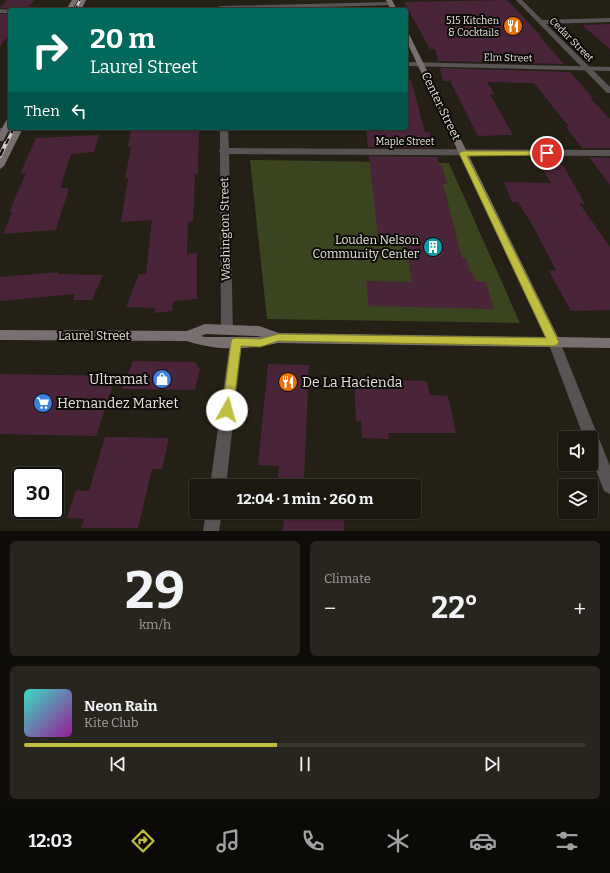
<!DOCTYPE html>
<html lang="en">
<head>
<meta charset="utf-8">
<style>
	:root { --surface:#1b1810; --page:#28251e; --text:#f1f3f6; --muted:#a0a09f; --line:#393730; --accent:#bfbe41 }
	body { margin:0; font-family:Bitter,serif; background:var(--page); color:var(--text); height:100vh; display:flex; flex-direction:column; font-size:15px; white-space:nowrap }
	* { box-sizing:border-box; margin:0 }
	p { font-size:13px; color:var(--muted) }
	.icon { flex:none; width:22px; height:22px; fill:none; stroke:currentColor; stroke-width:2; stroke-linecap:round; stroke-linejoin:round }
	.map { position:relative; height:531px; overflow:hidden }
	.side { display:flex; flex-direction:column; gap:10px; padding:10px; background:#0f0d09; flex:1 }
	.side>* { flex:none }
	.guide { position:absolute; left:8px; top:8px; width:400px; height:122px; border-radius:4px; box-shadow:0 1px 3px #0004,0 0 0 1px var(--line); background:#00695c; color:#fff; overflow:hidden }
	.buttons { position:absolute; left:558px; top:431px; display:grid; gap:8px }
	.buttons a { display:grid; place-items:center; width:40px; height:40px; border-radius:4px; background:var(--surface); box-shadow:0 1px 3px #0004,0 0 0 1px var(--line); font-size:20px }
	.speed { position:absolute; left:12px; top:467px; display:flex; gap:8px; font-size:20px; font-weight:700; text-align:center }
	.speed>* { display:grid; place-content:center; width:52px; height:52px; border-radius:50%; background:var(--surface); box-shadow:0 1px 3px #0004,0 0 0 1px var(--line); line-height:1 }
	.speed .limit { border:2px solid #111; border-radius:6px; background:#fff; color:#111 }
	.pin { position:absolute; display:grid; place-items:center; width:34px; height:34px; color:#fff; margin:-17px; border:2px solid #fff; border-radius:50%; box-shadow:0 1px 4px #0007 }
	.me { position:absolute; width:44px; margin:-22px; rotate:7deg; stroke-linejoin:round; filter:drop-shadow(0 0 3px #0008) }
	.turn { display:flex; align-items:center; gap:14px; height:84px; padding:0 16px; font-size:18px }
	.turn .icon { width:52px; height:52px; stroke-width:2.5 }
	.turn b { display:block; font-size:28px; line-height:34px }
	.then { display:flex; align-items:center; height:38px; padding:0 16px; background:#0003; gap:8px; font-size:15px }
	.big { font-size:30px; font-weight:700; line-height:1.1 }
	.side .tile { flex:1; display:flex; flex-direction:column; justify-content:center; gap:6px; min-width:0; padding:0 14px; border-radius:6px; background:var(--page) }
	.side .dial { align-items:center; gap:0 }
	.dial b { font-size:52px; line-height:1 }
	.song { display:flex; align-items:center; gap:12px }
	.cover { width:48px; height:48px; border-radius:6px; background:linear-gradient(135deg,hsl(170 70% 55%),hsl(300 70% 35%)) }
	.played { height:4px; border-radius:2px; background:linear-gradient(90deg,var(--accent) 45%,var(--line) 45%) }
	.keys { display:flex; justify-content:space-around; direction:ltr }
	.heat { display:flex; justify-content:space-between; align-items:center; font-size:22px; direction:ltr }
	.side .tiles { flex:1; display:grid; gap:10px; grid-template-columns:1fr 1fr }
	.tile:last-child { grid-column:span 2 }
	.trip { position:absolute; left:189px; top:479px; width:232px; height:40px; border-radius:4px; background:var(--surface); box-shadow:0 1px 3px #0004,0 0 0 1px var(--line); font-weight:700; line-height:40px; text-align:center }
	.tabs { display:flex; height:64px; justify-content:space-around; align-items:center; background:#0b0a06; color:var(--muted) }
	.tabs .icon { width:28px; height:28px }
	.tabs .selected { color:var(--accent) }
	.tabs b { font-size:18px; color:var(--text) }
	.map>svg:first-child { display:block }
	.green { fill:#3a441f }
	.building { fill:#4a2438 }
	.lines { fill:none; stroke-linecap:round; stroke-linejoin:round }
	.minor { fill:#595354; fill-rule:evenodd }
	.tertiary { fill:#595354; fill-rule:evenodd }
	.secondary { fill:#796f71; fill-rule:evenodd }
	.rail-far2-casing { stroke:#d1cec7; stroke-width:2.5 }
	.rail-far1-casing { stroke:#d1cec7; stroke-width:3 }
	.rail-casing { stroke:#d1cec7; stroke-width:4 }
	.rail-far2 { stroke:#0c0a06; stroke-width:1.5; stroke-dasharray:5; stroke-linecap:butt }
	.rail-far1 { stroke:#0c0a06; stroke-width:2; stroke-dasharray:6; stroke-linecap:butt }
	.rail { stroke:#0c0a06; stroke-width:2.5; stroke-dasharray:8; stroke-linecap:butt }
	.route { fill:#bfbe41; stroke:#7c7c2a }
	.labels { text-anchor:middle; stroke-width:4; stroke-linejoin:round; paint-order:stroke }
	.far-poi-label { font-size:10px; fill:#e7e4dd; stroke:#0c0a06; text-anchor:end }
	.far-street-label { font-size:10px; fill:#e7e4dd; stroke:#0c0a06 }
	.street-label { font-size:12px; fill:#e7e4dd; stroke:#0c0a06 }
	.poi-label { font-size:12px; fill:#e7e4dd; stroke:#0c0a06; text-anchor:end }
	.near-poi-label { font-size:14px; fill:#e7e4dd; stroke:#0c0a06; text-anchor:start }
</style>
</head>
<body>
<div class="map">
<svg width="610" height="531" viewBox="0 0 610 531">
	<rect width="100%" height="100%" fill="#242016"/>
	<path class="green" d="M250,160L449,163L520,323L267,319Z"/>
	<path class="building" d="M7,0H34L27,10H13L12,9L0,8Z
		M507,0L542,37H540L564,64L438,61L435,49H430L404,2Z
		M0,14H10V33L0,46Z
		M610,24V49L582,25Z
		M440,68L570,72L593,98H590L610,119V148H582L566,127H569L534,83L487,82L495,94H490L513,135L478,136L450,81H443Z
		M411,80L425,132H429L434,148L368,147L366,128H406V81Z
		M199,128L198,174H195L193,221L188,222L187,254L197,253V299L173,301L172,311L155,313V308L126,307L139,274H146L152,220L121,222L128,178L125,179L131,147H128L131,129Z
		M99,135L94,152L71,154L60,188H69L56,230L3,234L12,212H9L26,173L20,174L36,138Z
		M369,156L437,157L440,166H442L447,184H443L462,258H466L470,273H473L475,281L486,282L494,309L369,306L366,281L412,282L405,236H378Z
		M589,157L610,158V185Z
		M540,165H563L585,204L579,203L610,247V310L571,311L549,271L556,270L534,228L518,202H512L504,182L551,183Z
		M58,272L57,274L103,275L92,300H73L75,294L0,301V277Z
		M133,361L195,362L200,369L195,390L122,389Z
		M268,364L309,365L304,478L343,480V486H277L279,466L258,465Z
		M0,374L116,376L96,436L0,434Z
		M354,377L393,378V380L427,381L430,395L448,396L456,433H388L389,439L362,438L361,421H356Z
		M105,437L169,438L162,469H152L138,528H81L84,519L67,518L76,490L89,491Z
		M284,512H344V531H283Z"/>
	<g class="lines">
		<path class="minor" d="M391,2L394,4L393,5L220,10L217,8L220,6Z
			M79,7L81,8V10H43L46,8Z
			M0,9L12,10H10V13H0Z
			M406,62L610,67V71L406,66Z
			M10,127V128H42L38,130L0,132V128Z
			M220,128H228L229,148L610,150V156L229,154L233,330L231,333L227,335L223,333L221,330L220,153L219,151L220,149Z
			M236,337L240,339L242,342L226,486H210L230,342L232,339Z
			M206,512H222L219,531H203Z"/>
		<path class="tertiary" d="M516,0H522L542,20L610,18V22L546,24L610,87V93H607Z
			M554,337L558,339L560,342L610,466V494L604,491L591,457V438H584L548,342L550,339Z"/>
		<path class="secondary" d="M72,0H78L72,10H66Z
			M80,0H86L81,10H75Z
			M386,0H392L397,10H391Z
			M406,32L409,34L558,337L610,338V348L278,343C249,350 215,351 187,341L0,340V330L187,331L205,324L259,326L279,333L545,337L406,40ZM206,334L258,336L262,337H205L201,336Z
			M7,119H10V128L3,141H0V132Z
			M15,128H23L4,166L0,169V157Z"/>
		<defs>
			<path id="rail-far2" d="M75,10L80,0"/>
			<path id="rail-far1" d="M6,144L14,128"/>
			<path id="rail" d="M0,156L6,143"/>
		</defs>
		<use href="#rail-far2" class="rail-far2-casing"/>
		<use href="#rail-far1" class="rail-far1-casing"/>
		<use href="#rail" class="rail-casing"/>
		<use href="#rail-far2" class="rail-far2"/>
		<use href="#rail-far1" class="rail-far1"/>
		<use href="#rail" class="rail"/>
	</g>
	<path class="route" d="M463,151H547L551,153L547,155L467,156L559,342L557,345L554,346L278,341L260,347L241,346L233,410L232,414L227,415L223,414L222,410L231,342L232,339L236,338L260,339L278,334L546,338L459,153Z"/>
	<defs>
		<symbol id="restaurant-disc" viewBox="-11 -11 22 22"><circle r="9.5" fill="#e8710a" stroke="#0c0a06"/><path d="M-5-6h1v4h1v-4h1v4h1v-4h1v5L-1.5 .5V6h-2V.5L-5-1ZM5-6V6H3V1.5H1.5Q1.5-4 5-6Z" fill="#fff"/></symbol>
		<symbol id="building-disc" viewBox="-11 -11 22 22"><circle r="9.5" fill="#0f9aa8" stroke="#0c0a06"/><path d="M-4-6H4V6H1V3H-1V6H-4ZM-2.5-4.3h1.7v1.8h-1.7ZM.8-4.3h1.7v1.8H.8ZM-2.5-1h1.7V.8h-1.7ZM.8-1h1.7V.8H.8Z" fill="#fff"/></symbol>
		<symbol id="shop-disc" viewBox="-11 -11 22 22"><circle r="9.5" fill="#3f7fe0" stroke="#0c0a06"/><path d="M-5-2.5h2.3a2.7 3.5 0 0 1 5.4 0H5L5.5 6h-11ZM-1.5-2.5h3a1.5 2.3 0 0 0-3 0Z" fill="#fff"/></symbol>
		<symbol id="supermarket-disc" viewBox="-11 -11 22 22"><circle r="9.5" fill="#3f7fe0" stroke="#0c0a06"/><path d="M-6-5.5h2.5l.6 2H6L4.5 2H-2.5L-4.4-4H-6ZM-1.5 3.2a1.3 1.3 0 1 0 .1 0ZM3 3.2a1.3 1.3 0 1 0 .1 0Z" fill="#fff"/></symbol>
	</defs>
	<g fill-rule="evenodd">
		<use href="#restaurant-disc" x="502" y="15" width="22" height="22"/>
		<use href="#building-disc" x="422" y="236" width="22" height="22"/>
		<use href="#shop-disc" x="151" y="368" width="22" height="22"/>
		<use href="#restaurant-disc" x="277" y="371" width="22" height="22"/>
		<use href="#supermarket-disc" x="32" y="392" width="22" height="22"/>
	</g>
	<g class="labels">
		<g class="far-poi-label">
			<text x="499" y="24">515 Kitchen<tspan x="499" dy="12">&amp; Cocktails</tspan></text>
		</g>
		<g class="far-street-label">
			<text transform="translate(572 39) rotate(45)" y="4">Cedar Street</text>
			<text transform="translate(508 57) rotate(1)" y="4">Elm Street</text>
			<text x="405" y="145">Maple Street</text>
		</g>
		<g class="street-label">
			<text transform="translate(441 106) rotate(64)" y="4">Center Street</text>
			<text transform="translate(225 229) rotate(-91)" y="4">Washington Street</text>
			<text x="94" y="340">Laurel Street</text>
		</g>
		<g class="poi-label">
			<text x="419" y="244">Louden Nelson<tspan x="419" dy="14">Community Center</tspan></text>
		</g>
		<g class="near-poi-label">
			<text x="148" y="384" text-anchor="end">Ultramat</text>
			<text x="302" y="387">De La Hacienda</text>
			<text x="57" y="408">Hernandez Market</text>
		</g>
	</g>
</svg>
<div class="buttons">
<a><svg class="icon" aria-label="sound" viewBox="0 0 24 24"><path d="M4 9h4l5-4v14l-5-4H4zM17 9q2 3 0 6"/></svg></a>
<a><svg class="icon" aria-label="layers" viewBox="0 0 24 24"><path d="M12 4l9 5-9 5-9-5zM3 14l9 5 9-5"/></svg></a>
</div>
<div class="speed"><div class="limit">30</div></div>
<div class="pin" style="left:547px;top:153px;background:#d93025"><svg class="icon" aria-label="arrive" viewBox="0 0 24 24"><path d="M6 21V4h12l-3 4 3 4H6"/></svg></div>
<svg class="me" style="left:227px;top:410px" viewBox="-20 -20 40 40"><circle r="19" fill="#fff"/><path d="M0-13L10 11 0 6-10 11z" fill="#bfbe41"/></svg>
<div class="trip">12:04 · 1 min · 260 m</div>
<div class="guide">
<div class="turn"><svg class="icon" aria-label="right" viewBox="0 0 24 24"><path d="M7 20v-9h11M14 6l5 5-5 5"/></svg><div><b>20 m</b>Laurel Street</div></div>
<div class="then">Then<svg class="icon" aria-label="left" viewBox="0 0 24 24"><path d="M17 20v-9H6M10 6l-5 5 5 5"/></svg></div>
</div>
</div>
<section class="side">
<div class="tiles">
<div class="tile dial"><b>29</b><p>km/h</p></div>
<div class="tile"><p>Climate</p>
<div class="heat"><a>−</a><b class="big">22°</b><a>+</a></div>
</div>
<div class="tile">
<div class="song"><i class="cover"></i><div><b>Neon Rain</b><p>Kite Club</p></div></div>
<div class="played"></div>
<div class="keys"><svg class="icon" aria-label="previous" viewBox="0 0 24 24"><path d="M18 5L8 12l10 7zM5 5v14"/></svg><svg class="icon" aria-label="pause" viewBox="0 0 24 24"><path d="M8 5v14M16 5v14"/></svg><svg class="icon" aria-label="next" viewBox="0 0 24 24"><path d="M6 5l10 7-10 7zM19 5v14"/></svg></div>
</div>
</div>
</section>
<nav class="tabs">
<b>12:03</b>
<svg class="icon selected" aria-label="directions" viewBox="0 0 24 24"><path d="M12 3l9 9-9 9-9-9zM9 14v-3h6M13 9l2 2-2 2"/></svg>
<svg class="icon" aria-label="music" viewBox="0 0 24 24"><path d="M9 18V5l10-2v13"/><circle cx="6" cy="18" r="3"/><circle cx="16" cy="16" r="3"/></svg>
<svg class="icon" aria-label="phone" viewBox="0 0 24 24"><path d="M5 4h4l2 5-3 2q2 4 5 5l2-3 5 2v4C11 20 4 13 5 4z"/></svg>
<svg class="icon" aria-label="climate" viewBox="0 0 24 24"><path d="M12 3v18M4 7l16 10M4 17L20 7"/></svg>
<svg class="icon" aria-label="car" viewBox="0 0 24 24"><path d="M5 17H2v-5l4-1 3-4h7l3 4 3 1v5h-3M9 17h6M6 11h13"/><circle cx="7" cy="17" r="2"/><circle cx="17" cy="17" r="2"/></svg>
<svg class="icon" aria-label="filters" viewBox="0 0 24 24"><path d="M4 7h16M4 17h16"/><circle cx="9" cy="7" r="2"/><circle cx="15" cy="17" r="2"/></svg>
</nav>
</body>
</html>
